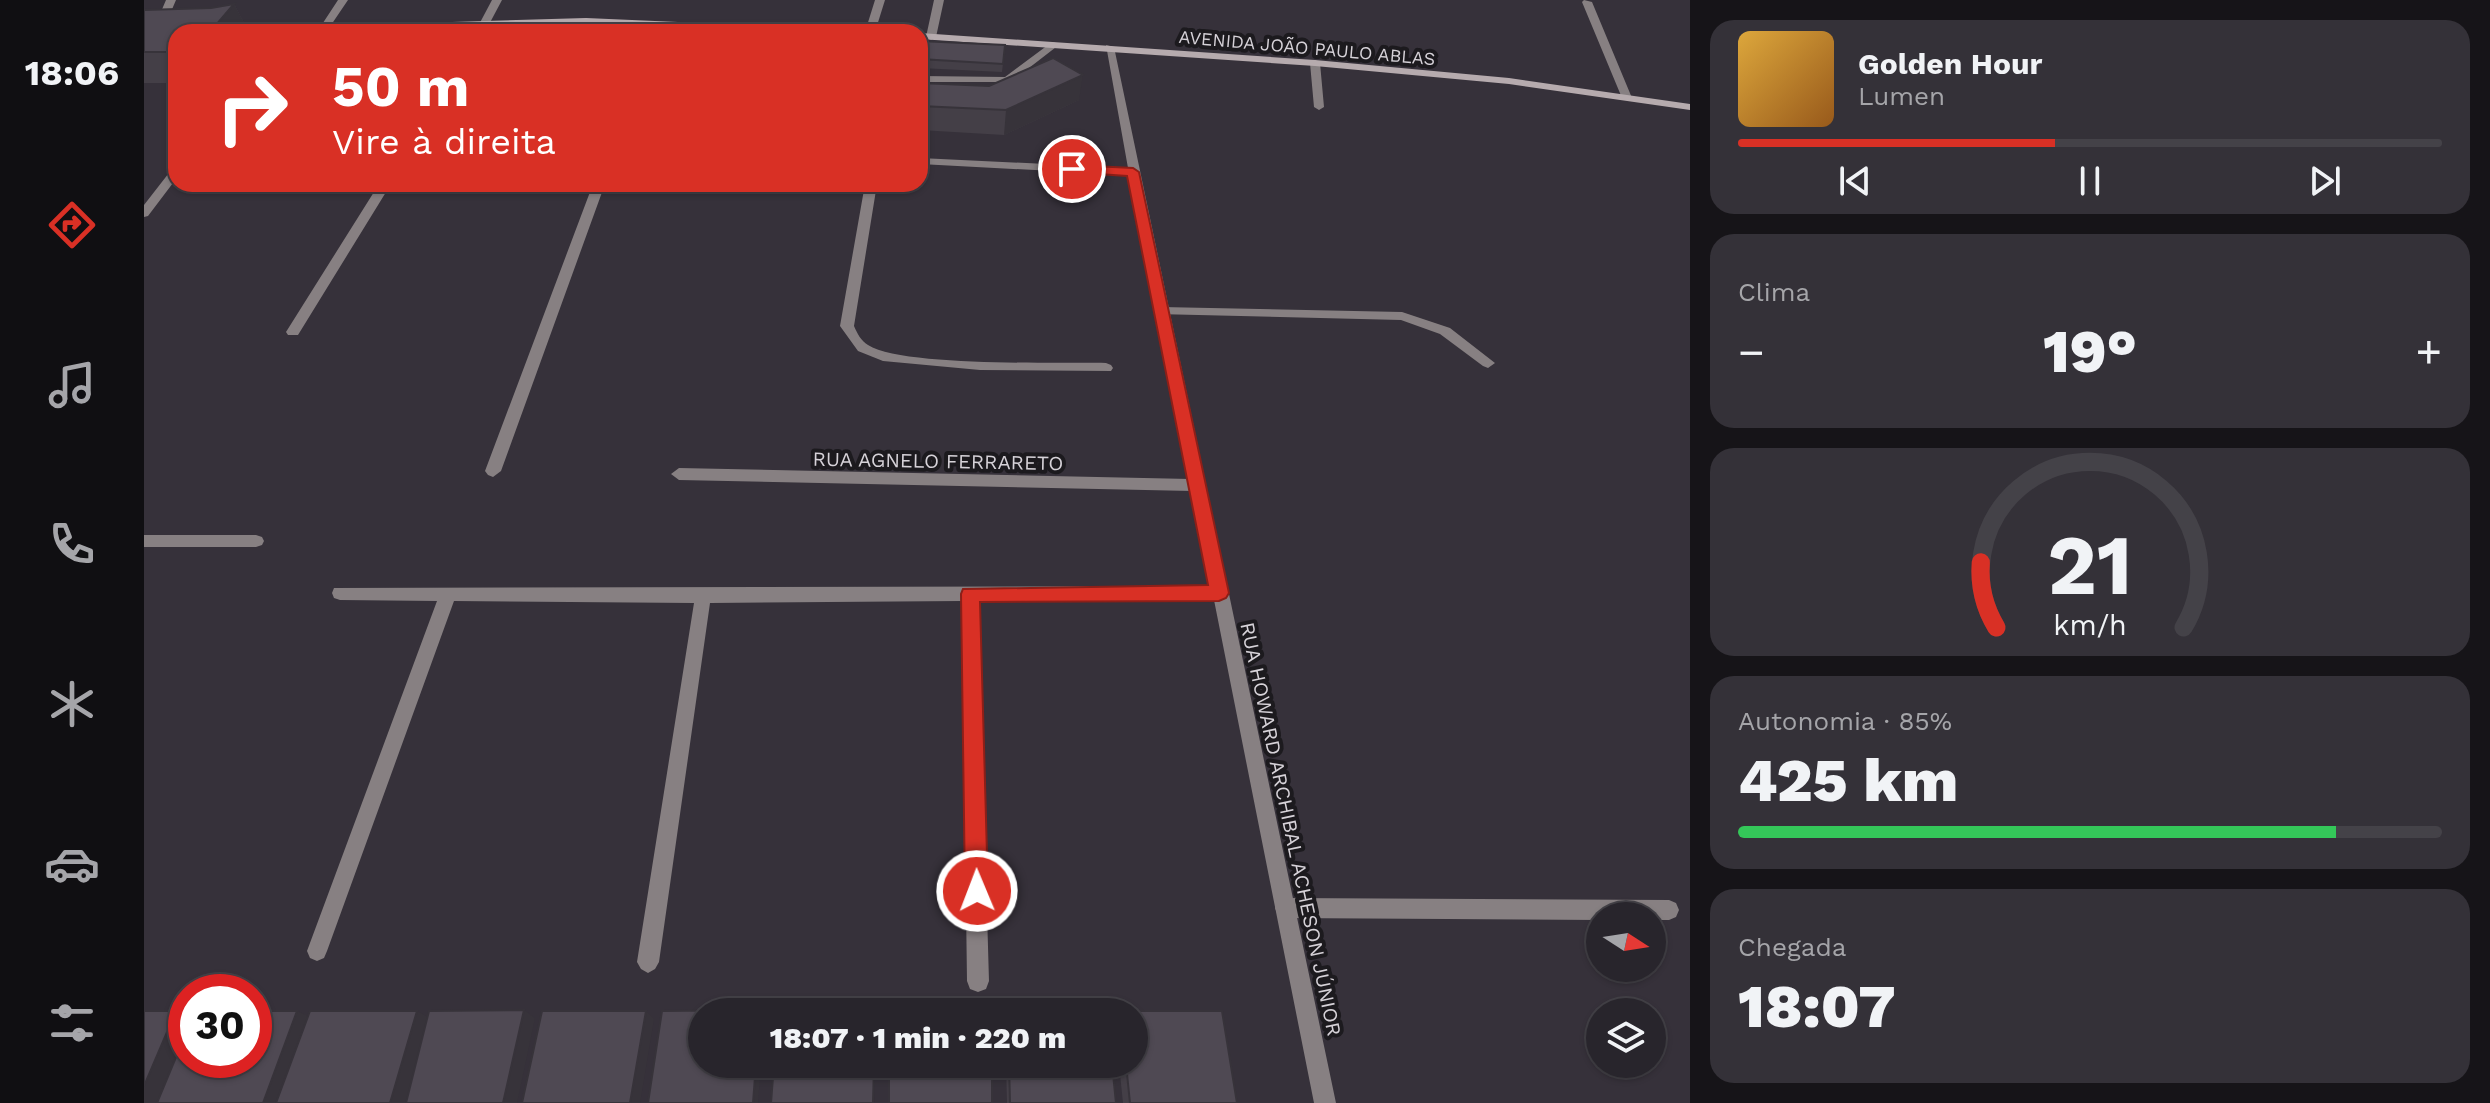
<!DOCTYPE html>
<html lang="pt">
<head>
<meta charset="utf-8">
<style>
	:root { --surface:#28252c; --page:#343138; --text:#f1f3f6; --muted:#a5a5a9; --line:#444248; --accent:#d93025 }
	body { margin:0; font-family:"Work Sans",sans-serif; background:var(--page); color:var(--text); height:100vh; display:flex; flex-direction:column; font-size:30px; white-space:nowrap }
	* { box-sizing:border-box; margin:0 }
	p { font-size:26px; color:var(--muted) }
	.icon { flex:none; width:44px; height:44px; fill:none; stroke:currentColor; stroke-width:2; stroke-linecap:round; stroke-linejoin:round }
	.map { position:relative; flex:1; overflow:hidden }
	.drawer { display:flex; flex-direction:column; gap:20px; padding:20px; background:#161418; width:800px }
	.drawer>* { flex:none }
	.top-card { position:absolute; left:24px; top:24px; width:760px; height:168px; border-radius:24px; box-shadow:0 2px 6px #0004,0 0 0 2px var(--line); background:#d93025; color:#fff; overflow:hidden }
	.needle { width:52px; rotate:102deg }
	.fabs { position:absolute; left:1442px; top:902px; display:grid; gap:16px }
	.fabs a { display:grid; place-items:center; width:80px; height:80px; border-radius:50%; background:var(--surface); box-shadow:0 2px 6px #0004,0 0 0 2px var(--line); font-size:40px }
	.speed { position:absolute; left:24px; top:974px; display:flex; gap:16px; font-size:40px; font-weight:700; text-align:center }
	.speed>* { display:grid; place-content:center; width:104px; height:104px; border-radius:50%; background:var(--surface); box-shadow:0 2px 6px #0004,0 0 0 2px var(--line); line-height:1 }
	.speed .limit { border:12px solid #d22; background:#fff; color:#111 }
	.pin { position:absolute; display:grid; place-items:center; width:68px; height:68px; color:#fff; margin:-34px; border:4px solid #fff; border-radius:50%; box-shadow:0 2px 8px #0007 }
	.me { position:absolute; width:88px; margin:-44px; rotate:359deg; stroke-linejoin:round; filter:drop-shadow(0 0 6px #0008) }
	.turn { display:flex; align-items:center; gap:28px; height:168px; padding:0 32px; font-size:36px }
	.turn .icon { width:104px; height:104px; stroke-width:2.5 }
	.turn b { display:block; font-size:56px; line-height:68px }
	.big { font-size:60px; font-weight:800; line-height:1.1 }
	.drawer .widget { flex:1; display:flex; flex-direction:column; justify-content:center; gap:12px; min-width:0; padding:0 28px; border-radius:24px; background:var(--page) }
	.drawer .dial { align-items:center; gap:0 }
	.dial svg { height:208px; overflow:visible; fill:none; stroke:var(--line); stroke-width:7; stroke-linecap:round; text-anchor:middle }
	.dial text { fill:var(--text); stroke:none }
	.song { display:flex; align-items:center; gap:24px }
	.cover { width:96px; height:96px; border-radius:12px; background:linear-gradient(135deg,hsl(40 70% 55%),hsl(30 70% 35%)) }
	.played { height:8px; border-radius:4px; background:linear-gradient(90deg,var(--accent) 45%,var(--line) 45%) }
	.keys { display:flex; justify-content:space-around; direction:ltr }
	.heat { display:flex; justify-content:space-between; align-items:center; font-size:44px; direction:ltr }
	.charge { height:12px; border-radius:6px; background:linear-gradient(90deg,#34c759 85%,var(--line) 0) }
	.trip { position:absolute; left:544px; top:998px; width:460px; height:80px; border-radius:40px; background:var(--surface); box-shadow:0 2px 6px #0004,0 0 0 2px var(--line); font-weight:800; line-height:80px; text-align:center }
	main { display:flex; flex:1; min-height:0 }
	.tabs { display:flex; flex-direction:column; width:144px; justify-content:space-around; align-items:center; background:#100f12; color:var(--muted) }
	.tabs .icon { width:56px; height:56px }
	.tabs .selected { color:var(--accent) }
	.tabs b { font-size:36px; color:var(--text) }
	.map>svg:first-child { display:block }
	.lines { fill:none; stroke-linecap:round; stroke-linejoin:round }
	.lane { fill:#878082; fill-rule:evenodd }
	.street { fill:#878082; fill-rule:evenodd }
	.secondary { fill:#b6abae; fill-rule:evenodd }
	.wall { fill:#443f47 }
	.shaded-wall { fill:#37333a }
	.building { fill:#4f4953; stroke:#37333a; stroke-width:2 }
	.route { fill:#d93025; stroke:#8d1f18; stroke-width:2 }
	.labels { text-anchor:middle; stroke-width:8; stroke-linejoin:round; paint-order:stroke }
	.far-street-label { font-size:18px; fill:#d6d2d8; stroke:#1c1a1e }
	.street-label { font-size:20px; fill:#d6d2d8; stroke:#1c1a1e }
</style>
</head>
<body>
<main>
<nav class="tabs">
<b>18:06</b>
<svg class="icon selected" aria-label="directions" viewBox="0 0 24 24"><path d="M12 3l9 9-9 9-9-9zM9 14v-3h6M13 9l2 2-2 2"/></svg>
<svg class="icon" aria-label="music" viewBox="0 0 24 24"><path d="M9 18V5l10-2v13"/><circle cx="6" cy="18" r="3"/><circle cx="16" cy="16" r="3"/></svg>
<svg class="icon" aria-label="phone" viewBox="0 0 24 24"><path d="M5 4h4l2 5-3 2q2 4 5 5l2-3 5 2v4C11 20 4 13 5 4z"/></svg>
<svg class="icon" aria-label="climate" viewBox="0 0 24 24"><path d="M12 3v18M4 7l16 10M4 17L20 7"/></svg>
<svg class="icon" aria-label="car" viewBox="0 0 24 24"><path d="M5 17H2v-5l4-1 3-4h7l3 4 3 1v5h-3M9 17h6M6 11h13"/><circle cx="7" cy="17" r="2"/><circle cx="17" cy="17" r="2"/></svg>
<svg class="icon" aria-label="filters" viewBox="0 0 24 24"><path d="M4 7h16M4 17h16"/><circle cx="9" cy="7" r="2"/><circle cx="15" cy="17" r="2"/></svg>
</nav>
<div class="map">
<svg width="1546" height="1103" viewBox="0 0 1546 1103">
	<rect width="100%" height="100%" fill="#36313a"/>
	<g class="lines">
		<path class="lane" d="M731,0H741L731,32H721Z
			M790,0H800L792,37L787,40L782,37Z
			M1440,0L1448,2L1488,98L1487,100L1478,98L1438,2Z
			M908,42L916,44L867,82H776V76L861,77Z
			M1171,60L1176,63L1180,107L1175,110L1170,107L1166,63Z
			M1017,307L1258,312L1306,328L1351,363L1344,368L1339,366L1296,334L1257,320L1012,314V308Z
			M1141,898L1525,900L1532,903L1535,910L1532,917L1525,920H1508V916H1456V920L1141,918L1134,915L1131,908L1134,901Z"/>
		<path class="street" d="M22,0H32L20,28L12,30L10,28Z
			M194,0H204L183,31H177L175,29Z
			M348,0H358L341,32H331Z
			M962,45L970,47L1192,1103H1170L1070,600L834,601L845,981L842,989L834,992L826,989L823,981L818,601L566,603L515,962L511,969L504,973L497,969L493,962L550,603L310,601L183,951L180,958L173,961L166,958L163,951L293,601L196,600L190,598L188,593L190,588L1067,586L1048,491L535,480L527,474L535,468L1046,479L986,175L776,164V158L984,168Z
			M32,168V179L4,216L0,217V205L28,169Z
			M235,184H247L154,335H144L142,332Z
			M449,184H461L357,471L349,477L344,475L341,471Z
			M721,184H733L710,326C713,333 717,341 724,345C759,367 915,362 962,363L967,365L969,368L967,371L836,370L739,361L714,351L696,326Z
			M0,535H112L118,537L120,541L118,545L112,547H0Z"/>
		<path class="secondary" d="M442,18L695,29L700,32H629L442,24L173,32H72L77,29Z
			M776,33L1171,60L1365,78L1546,104V110L1365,84L1171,66L776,39Z"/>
	</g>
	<path class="wall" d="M90,4L105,32H32V83H0V10L67,8Z
		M776,41L861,45L858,72L776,68Z
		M776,83L935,100L860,135L776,130Z
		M976,1011H1078L1093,1103H979L975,1064H990V1012H975Z
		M862,1064H968L972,1103H863Z"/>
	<path class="shaded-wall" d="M90,4L105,32H66Z
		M939,75L935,100L860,135L862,110Z
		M380,1010L391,1018L373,1103H359Z
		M32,1011L42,1015V1047L19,1103H0V1086Z
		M153,1011L171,1019L141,1103H119Z
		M273,1011L287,1019L264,1103H246Z
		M502,1011L510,1019L496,1103H486Z
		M612,1064H617L614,1103H609Z
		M730,1064H731L730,1103H729Z"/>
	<path class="building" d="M90,4L66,32H32V52H0V10L67,8Z
		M776,41L861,45L859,64L776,59Z
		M909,58L939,75L862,110L776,106V83L845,86Z
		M380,1010L359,1103H262L285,1011Z
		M616,1010V1012H558V1064H612L609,1103H504L518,1011Z
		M731,1010V1012H633V1011Z
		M963,1010V1012H863V1011Z
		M0,1011H32L0,1086Z
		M110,1011H153L119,1103H13L42,1033V1060H110Z
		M166,1011H273L246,1103H132Z
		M398,1011H502L486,1103H378Z
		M746,1011H848V1012H746Z
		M976,1011H1078L1093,1103H986L982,1064H990V1012H977Z
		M630,1064H730L729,1103H627Z
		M745,1064H848V1103H745Z
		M865,1064H968L972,1103H866Z"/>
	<path class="route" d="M928,165L989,168L995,172L1085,593L1082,598L1075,601L836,602L844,891L841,900L833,903L824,900L821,891L817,594L819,589L1064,585L983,176L924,172V166Z"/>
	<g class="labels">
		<g class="far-street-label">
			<text transform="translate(1163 48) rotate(5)" y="6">AVENIDA JOÃO PAULO ABLAS</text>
		</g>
		<g class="street-label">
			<text transform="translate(794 461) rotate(1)" y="7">RUA AGNELO FERRARETO</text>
			<text transform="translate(1147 829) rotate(78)" y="7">RUA HOWARD ARCHIBAL ACHESON JÚNIOR</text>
		</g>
	</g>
</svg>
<div class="fabs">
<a><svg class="needle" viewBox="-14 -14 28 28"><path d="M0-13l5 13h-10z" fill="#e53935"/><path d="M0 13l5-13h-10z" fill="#a5a5a9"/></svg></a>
<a><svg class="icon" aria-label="layers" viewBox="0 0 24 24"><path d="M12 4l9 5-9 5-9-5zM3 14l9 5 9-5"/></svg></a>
</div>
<div class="speed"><div class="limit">30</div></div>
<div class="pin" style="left:928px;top:169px;background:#d93025"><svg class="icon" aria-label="arrive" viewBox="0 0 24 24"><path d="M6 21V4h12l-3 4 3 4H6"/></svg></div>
<svg class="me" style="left:833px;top:891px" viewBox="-20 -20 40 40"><circle r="17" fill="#d93025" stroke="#fff" stroke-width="3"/><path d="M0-11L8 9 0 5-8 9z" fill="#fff"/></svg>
<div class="trip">18:07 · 1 min · 220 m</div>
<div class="top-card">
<div class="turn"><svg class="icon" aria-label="right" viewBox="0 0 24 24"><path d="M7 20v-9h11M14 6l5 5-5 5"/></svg><div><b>50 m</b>Vire à direita</div></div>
</div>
</div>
<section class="drawer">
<div class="widget">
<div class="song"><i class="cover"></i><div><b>Golden Hour</b><p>Lumen</p></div></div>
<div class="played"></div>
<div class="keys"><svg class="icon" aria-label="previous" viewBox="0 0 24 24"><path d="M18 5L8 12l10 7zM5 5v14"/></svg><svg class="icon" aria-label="pause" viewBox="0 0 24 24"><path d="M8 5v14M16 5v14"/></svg><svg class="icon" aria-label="next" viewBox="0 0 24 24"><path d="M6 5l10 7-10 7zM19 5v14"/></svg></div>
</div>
<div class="widget"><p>Clima</p>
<div class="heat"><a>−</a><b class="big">19°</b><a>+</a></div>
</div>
<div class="widget dial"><svg viewBox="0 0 100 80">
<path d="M14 69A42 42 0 1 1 86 69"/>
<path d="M14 69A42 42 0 0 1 8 44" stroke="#d93025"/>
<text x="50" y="56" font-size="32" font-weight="700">21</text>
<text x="50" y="72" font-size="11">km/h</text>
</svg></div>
<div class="widget"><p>Autonomia · 85%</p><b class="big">425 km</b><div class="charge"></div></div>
<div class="widget"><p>Chegada</p><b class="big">18:07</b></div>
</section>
</main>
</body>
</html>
